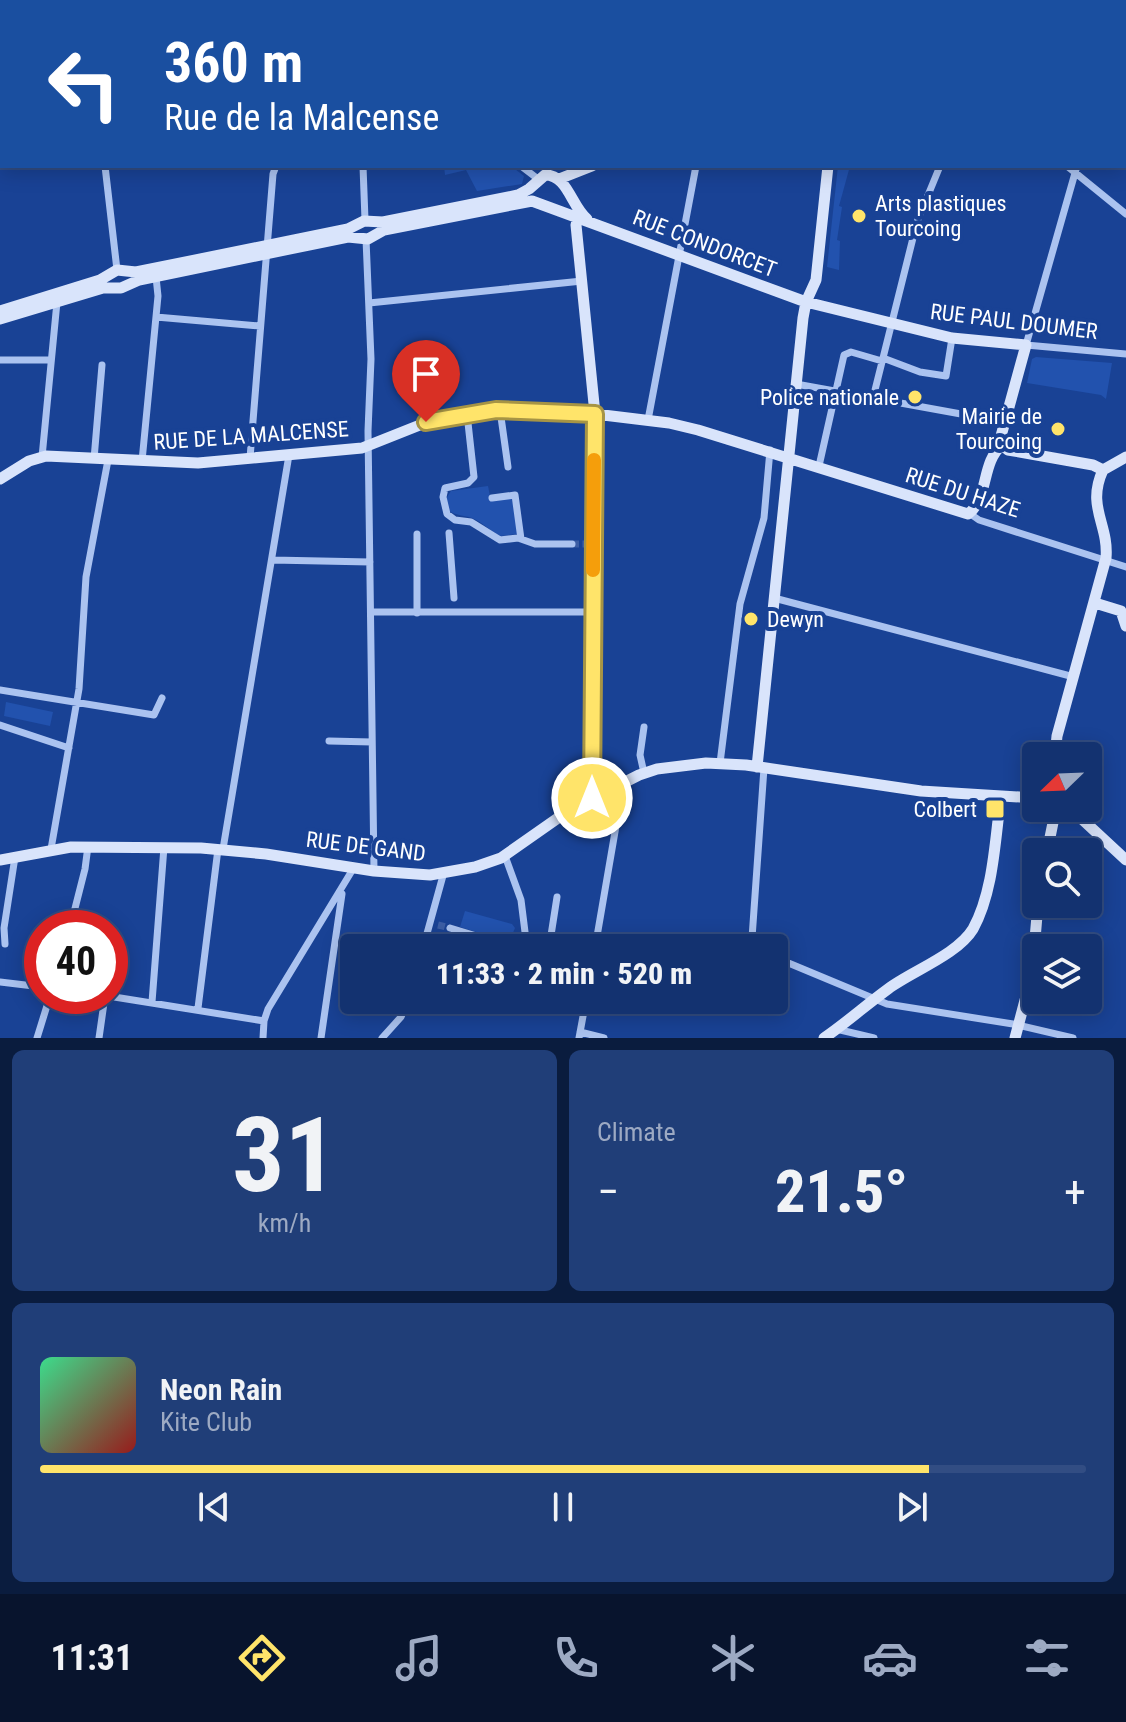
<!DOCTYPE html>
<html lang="en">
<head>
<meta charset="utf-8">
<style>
	:root { --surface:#133270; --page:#203e78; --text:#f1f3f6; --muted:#9daac3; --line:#324d83; --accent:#ffe46a }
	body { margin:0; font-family:"Roboto Condensed",sans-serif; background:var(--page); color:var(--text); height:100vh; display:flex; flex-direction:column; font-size:30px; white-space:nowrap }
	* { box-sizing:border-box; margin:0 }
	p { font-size:26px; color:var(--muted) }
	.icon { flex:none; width:44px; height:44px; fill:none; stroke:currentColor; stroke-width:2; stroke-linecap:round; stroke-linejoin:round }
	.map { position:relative; height:1038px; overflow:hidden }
	.sheet { display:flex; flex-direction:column; gap:12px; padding:12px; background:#0a1c3e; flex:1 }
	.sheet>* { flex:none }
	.banner { position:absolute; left:0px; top:0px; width:1126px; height:168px; box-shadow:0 4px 20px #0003,0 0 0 2px var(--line); background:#1a4fa0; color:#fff; overflow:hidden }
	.needle { width:52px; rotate:247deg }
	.controls { position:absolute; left:1022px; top:742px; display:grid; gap:16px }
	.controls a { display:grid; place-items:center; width:80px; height:80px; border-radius:8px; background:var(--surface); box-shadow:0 4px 20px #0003,0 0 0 2px var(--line); font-size:40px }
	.speed { position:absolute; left:24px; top:910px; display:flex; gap:16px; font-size:40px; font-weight:700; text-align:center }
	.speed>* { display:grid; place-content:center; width:104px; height:104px; border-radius:50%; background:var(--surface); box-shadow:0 4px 20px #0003,0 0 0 2px var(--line); line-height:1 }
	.speed .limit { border:12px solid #d22; background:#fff; color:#111 }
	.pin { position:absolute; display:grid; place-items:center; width:68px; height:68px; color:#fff; margin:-82px -34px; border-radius:50% 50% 50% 0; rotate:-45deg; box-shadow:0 0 8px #0007 }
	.pin .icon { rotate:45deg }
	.me { position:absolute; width:88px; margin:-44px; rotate:0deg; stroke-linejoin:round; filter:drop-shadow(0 0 6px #0008) }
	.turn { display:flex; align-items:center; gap:28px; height:168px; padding:0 32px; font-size:36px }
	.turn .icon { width:104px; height:104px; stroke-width:2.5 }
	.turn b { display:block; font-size:56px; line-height:68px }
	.big { font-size:60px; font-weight:800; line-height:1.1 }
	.sheet .card { flex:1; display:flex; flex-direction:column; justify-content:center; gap:12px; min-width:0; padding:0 28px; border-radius:12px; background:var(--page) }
	.sheet .dial { align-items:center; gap:0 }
	.dial b { font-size:104px; line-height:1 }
	.song { display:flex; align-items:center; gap:24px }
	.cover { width:96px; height:96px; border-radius:12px; background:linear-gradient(135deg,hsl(150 70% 55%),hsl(0 70% 35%)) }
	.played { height:8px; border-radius:4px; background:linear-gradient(90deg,var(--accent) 85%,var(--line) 85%) }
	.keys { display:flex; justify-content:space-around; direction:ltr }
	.heat { display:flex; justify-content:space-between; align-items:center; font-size:44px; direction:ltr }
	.sheet .tiles { flex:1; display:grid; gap:12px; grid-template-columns:1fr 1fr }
	.card:last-child { grid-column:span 2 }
	.trip { position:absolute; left:340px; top:934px; width:448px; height:80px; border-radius:8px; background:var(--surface); box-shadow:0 4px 20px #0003,0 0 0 2px var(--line); font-weight:800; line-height:80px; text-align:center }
	.tabs { display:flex; height:128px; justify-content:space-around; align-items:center; background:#08142d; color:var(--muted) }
	.tabs .icon { width:56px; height:56px }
	.tabs .active { color:var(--accent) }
	.tabs b { font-size:36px; color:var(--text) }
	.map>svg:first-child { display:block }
	.green { fill:#2252ae }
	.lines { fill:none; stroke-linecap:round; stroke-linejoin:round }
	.street-tunnel { stroke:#3c5ea5; stroke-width:7; stroke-dasharray:7 3.5; stroke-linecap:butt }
	.street { stroke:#abc3f0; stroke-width:7 }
	.secondary { stroke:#d9e4fb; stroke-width:11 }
	.route-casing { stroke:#a69445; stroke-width:20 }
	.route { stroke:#ffe46a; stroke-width:14 }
	.slow { stroke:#f59e0b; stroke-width:14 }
	.poi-dot { fill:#ffe46a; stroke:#194295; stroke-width:3 }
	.labels { text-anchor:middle; stroke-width:8; stroke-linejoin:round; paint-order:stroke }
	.poi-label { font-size:22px; fill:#fff; stroke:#194295; text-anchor:end }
	.street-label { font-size:22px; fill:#fff; stroke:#194295 }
</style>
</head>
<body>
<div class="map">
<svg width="1126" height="1038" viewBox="0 0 1126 1038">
	<rect width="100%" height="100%" fill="#194295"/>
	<path class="green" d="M444,166H511L524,176L522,184L477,191L466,170L445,175Z
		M838,166H850L839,206L842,207L837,240L840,241L839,270L827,267Z
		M1036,357L1112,363L1106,399L1101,395L1027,383L1032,359Z
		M488,486L491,501L512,498L518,534L500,536C491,531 482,522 472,518C460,514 434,515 451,491Z
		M6,702L53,712L50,726L4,716Z
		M465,911L512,924L515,928L509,942L460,927Z"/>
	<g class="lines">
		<path class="street-tunnel" d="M572,544H588
			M438,925L450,928"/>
		<path class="street" d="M26,0V2
			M98,0L102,2
			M290,0V2
			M721,0L722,2
			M198,2V0
			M240,2V0
			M408,2V0
			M105,166L117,270
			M363,166L365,220
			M521,166L538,179
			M1067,166L1126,214
			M1077,166L1026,345L1126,354
			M366,239L371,359L368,431L374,871
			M369,303L582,281
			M156,317L260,326
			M883,358L920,372L946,376L952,338
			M0,360H51
			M796,384L1005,422
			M434,386L431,405L435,419
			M873,398L917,222L940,166
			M500,410L508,467
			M467,414L474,477L468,483L445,488L443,497L447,514L455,520L471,522L500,540L518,538L535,544H572
			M648,420L696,166
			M42,457L57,302
			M250,458L273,174L276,166
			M94,459L102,365
			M142,461L158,296L156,277
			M819,466L844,355L851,352L882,361
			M492,498L515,495L521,539
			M969,513L979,520L1126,567
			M449,533L454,598
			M417,534V613
			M272,560L370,562
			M774,598L1074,677
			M371,612H593
			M0,690L154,715L162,698
			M0,725L69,748
			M644,727L640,755L644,773
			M329,741L372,742
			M720,763L740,604L764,518L770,450
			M51,849L79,689L86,577L108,460
			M223,849L289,455
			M505,856L521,900L527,948
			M70,928L85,869L88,846
			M450,928L516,948
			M426,938L460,948
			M5,944L4,928L15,857
			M423,948L444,872
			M549,948L557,897
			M595,948L621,797L619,784
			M756,948L752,938L764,768
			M774,957L887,1004L1013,1024L1073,1038
			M0,982L42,987
			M108,996L264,1021L263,1038
			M152,1002L164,847
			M198,1008L218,849
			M264,1021L268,1009L353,869
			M836,1029L874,1038
			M580,1032L604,1038
			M37,1038L50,996
			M99,1038L105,996
			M321,1038L342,894
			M382,1038L401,1017L408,1000
			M579,1038L586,1000"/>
		<path class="secondary" d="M666,0L671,2
			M1052,0L1053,2
			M474,2L479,0
			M1124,2V0
			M1124,54L1126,64
			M0,72H2
			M1124,131L1126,130
			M1124,142L1126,141
			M559,179L592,166
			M579,213L576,225L595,414L592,798
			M0,311L100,280L117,270L136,272L348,229L364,221L383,222L518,195L529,189L545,175C568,175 571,206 587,219
			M0,319L103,288H121L139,280L348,237L368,239L384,230L532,201L806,302L952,338L1026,345L1001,436L1002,445C981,462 989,499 968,514L698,430L669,423L595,414L490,410L435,419L362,448L198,463L46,456L29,461L0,479
			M1002,445L1008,450L1093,465L1103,470
			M1103,470L1126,457
			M1095,603L1121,611L1126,626
			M1055,756L1057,736L1106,558C1109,524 1086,507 1103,470
			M757,767L803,318L806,302L816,280L828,166
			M1070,808L1126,860
			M1047,852L1056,808
			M0,860L71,847L201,848L266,854L374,871L430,875L475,867L501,858L568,811L639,775L657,769L706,763L746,765L921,791L1036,798
			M824,1038C846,1023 866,1005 888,989C912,971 957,955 973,929C994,891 995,838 1001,796
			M1015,1038L1032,974L1038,904"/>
	</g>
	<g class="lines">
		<defs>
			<path id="route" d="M426,422L496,410L595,414L592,798"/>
		</defs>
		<use href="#route" class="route-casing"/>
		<use href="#route" class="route"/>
		<path class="slow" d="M593,570L594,460"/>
	</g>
	<g class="poi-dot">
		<circle cx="859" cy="216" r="8"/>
		<circle cx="915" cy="397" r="8"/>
		<circle cx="1058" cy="429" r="8"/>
		<circle cx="751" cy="619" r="8"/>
		<rect x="985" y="799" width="20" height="20" rx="4"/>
	</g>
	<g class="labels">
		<g class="poi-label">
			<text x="875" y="211" text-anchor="start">Arts plastiques<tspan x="875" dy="25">Tourcoing</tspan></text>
			<text x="899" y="405">Police nationale</text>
			<text x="1042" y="424">Mairie de<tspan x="1042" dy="25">Tourcoing</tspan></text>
			<text x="767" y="627" text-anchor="start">Dewyn</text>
			<text x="977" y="817">Colbert</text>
		</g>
		<g class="street-label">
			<text transform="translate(705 243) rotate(21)" y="8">RUE CONDORCET</text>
			<text transform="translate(1014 321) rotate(7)" y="8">RUE PAUL DOUMER</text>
			<text transform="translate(251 435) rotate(-4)" y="8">RUE DE LA MALCENSE</text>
			<text transform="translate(963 492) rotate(18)" y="8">RUE DU HAZE</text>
			<text transform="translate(366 846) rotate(7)" y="8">RUE DE GAND</text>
		</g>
	</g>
</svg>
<div class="controls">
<a><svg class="needle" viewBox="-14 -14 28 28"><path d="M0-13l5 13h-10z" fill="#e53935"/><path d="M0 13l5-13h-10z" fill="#9daac3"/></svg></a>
<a><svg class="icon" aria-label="search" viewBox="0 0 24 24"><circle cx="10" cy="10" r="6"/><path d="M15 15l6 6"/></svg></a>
<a><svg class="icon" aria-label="layers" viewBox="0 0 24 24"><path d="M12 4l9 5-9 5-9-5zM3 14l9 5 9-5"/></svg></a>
</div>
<div class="speed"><div class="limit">40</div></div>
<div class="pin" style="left:426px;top:422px;background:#d93025"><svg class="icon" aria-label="arrive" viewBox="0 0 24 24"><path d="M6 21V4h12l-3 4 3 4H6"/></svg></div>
<svg class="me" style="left:592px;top:798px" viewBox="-20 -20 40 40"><circle r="17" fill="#ffe46a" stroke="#fff" stroke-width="3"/><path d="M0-11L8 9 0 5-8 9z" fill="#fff"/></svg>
<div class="trip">11:33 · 2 min · 520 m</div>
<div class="banner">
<div class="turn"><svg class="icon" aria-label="left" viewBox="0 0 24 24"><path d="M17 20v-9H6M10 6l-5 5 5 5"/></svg><div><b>360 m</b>Rue de la Malcense</div></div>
</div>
</div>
<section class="sheet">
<div class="tiles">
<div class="card dial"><b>31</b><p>km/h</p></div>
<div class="card"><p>Climate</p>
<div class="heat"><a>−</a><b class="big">21.5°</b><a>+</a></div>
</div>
<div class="card">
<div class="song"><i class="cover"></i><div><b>Neon Rain</b><p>Kite Club</p></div></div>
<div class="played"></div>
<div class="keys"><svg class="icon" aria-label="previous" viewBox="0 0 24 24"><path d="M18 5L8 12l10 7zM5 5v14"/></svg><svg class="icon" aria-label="pause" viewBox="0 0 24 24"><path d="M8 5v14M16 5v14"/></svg><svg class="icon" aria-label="next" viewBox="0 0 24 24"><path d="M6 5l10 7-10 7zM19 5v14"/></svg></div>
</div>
</div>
</section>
<nav class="tabs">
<b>11:31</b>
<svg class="icon active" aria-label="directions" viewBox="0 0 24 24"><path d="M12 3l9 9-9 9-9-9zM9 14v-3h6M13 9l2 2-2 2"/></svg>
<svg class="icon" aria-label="music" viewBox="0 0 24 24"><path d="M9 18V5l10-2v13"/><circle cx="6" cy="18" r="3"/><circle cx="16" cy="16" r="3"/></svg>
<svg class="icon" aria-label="phone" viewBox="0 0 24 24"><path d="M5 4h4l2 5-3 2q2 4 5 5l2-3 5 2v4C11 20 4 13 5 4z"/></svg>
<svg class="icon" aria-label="climate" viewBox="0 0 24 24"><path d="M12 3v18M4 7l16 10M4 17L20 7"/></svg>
<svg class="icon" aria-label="car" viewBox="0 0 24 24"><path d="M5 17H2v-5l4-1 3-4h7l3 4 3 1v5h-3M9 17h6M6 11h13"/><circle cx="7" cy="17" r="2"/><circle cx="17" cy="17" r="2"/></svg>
<svg class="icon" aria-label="filters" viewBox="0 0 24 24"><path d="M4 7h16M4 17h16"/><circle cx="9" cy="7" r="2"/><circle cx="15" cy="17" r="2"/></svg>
</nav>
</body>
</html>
